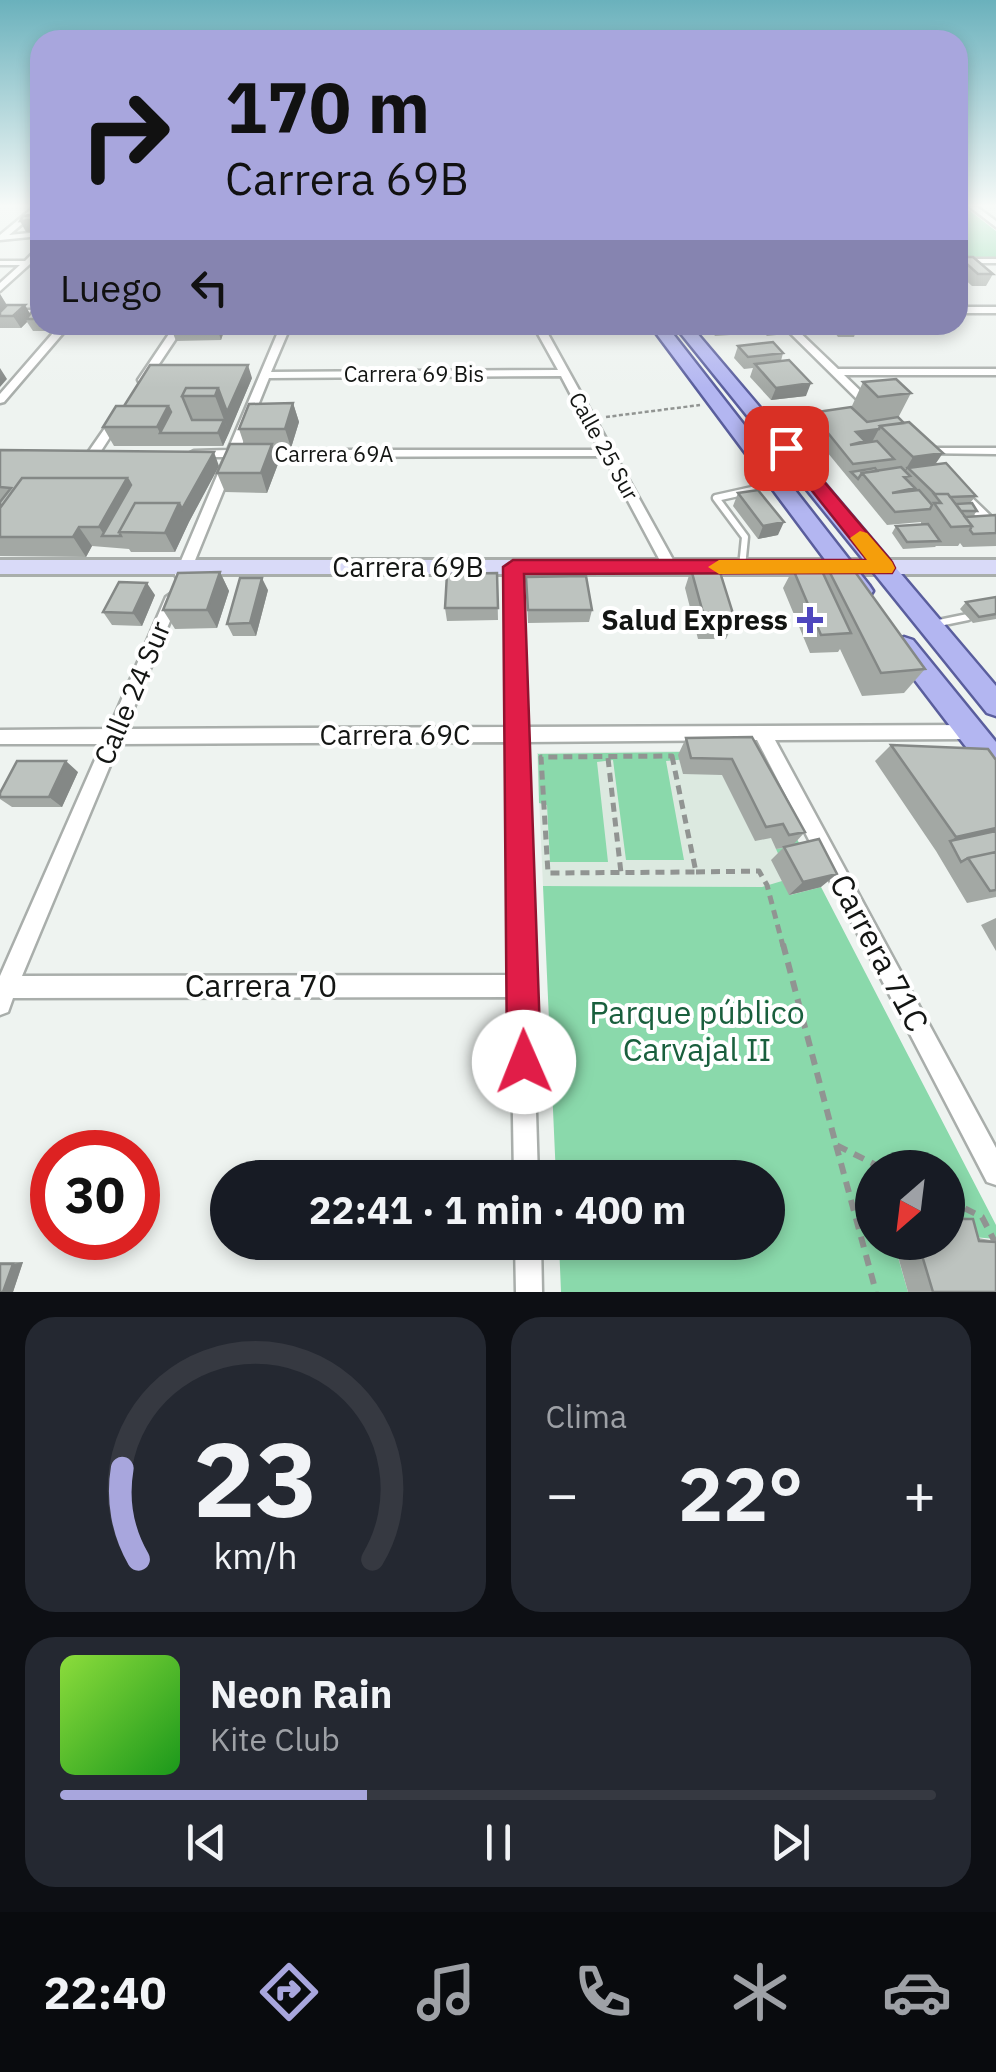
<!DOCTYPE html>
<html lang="es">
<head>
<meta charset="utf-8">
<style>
	:root { --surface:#171b24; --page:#242831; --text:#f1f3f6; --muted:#9ea1a6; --line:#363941; --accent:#a8a6dd }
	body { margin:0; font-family:"IBM Plex Sans",sans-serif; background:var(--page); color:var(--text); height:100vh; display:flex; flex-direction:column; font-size:38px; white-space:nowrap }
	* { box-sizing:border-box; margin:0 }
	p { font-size:32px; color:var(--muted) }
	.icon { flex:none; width:55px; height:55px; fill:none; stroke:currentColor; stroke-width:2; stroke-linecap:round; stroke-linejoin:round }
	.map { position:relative; height:1292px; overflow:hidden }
	.sheet { display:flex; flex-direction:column; gap:25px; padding:25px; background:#0d0f14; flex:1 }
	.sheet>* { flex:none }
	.guide { position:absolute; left:30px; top:30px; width:938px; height:305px; border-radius:30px; box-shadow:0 5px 15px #0003; background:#a8a6dd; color:#111; overflow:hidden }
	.needle { width:65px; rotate:208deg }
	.fabs { position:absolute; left:855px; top:1150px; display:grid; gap:20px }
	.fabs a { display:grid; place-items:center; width:110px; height:110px; border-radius:50%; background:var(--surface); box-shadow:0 5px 15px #0003; font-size:50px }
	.speed { position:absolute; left:30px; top:1130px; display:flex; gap:20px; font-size:50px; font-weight:700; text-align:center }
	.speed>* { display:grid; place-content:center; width:130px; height:130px; border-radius:50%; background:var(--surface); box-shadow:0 5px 15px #0003; line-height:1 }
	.speed .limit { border:15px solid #d22; background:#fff; color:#111 }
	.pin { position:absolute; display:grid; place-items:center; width:85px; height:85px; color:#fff; margin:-42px; border-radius:20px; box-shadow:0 5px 15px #0006 }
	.me { position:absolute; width:110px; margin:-55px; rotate:359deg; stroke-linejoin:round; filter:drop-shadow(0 0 8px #0008) }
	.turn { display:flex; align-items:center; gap:35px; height:210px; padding:0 30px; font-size:45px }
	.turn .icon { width:130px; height:130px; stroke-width:2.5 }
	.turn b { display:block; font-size:70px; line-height:85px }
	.then { display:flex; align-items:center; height:95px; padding:0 30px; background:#0003; gap:20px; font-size:38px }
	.big { font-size:75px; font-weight:700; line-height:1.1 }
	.sheet .tile { flex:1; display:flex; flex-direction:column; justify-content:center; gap:15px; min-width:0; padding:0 35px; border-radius:30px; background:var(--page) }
	.sheet .dial { align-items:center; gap:0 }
	.dial svg { height:260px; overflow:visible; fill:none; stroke:var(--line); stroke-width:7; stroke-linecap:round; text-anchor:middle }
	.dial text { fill:var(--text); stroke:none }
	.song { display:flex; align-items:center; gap:30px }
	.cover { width:120px; height:120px; border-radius:15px; background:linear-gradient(135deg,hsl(90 70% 55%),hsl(120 70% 35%)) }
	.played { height:10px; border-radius:5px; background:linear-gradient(90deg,var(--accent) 35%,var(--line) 35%) }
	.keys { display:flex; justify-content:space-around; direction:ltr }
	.heat { display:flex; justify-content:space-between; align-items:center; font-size:55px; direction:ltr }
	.sheet .tiles { flex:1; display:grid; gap:25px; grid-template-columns:1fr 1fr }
	.tile:last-child { grid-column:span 2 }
	.trip { position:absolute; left:210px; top:1160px; width:575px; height:100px; border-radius:50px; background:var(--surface); box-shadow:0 5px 15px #0003; font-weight:700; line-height:100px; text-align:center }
	.tabs { display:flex; height:160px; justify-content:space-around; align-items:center; background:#090b0e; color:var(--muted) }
	.tabs .icon { width:70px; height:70px }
	.tabs .current { color:var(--accent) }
	.tabs b { font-size:45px; color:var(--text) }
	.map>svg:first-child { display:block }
	.built { fill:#dce9e0 }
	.green { fill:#8ad9ab }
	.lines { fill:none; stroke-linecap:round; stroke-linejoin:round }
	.lane-casing { stroke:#a9aeab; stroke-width:11 }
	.street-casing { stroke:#a9aeab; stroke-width:5 }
	.secondary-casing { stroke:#a9aeab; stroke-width:6 }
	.primary-casing { stroke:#5a5e9d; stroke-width:5 }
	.path-far2 { stroke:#919492; stroke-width:2.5; stroke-dasharray:4 2.5; stroke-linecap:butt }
	.path-far1 { stroke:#919492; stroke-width:5; stroke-dasharray:9 6; stroke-linecap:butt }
	.path { stroke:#919492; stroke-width:6; stroke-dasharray:11 8; stroke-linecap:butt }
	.lane { stroke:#fff; stroke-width:6 }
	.street { fill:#fff; fill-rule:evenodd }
	.secondary { fill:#d9daf8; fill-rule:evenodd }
	.primary { fill:#b3b6f1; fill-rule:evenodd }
	.wall { fill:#a3a8a4 }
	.shaded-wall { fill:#848886 }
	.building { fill:#bdc3bf; stroke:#848886; stroke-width:2.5 }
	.route { fill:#e11d48; stroke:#92132f; stroke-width:2.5 }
	.slow { fill:#f59e0b }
	.poi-dot { fill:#4f47be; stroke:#fff; stroke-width:4 }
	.labels { text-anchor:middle; stroke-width:8; stroke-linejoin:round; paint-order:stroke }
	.far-street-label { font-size:22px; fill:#131513; stroke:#fff }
	.street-label { font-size:28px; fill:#131513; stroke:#fff }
	.poi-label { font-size:28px; font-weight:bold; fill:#131513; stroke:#fff; text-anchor:end }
	.near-street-label { font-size:32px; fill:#131513; stroke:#fff }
	.near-park-label { font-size:32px; fill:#195f3d; stroke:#fff }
</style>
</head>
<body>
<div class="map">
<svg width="996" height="1292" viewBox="0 0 996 1292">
	<rect width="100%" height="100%" fill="#eef3f0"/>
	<path class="built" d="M749,750L821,887L789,895L762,887L543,886L537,753Z"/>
	<path class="green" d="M958,207H965L996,231V258L958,259Z
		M749,751L804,852L780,858L776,849L790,847L742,754L666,761L684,860H626L613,760L597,762L608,862H550L547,805L539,803L538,754Z
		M782,881L790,895L821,887L996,1225V1239L950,1235L948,1168H872V1242L894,1243L908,1292H561L559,1243L768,1242V1178L556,1177L543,886L762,887Z"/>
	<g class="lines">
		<defs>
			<path id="lane" d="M742,567L745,537L716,498L752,490L758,498
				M934,624L968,617"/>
			<path id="street" d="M34,207H40V209L9,235L40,232V236L0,240V235Z
				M970,207H977L996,221V227Z
				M37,249H40V255L0,291V283L20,265H0V261H25Z
				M958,259H996V263H958Z
				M958,307H996V313H958Z
				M0,310H40V316H0Z
				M60,325H70L4,402L0,403V394Z
				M175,325H185L147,382H139L138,380Z
				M281,325H291L271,372L558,370L533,325H543L677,567L675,570H665L604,456L237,457L189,575L182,580L177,578L175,575L225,457H194L188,454L194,451L228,450ZM561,376L600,450H240L269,378Z
				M782,325H792L838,369H996V375H844L875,405V409H867Z
				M116,417L121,420L99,454L97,456H89L87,454L112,418Z
				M920,448H996V454L916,453V449Z
				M963,492L967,493L996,521V532L991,531L959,499L957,496Z
				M513,562L520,567L525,727L971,725L977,727L979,732L977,737L971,739L775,740L996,1148V1185L987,1182L757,740L525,742L538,1178H514L511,997L13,998L8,1012L0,1015V976L102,744H0V730L109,729L166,597L173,592L180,597L125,729L508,727L506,567ZM508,742L511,975L22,976L119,744Z
				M515,1242H541L542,1292H516Z"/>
			<path id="secondary" d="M0,560H996V574H0Z"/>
			<path id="primary" d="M650,325H666L869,585L873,591L869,597H853Z
				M674,325H690L996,686V716L987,713Z
				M904,637L913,640L996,742V777L986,773L895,654L891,647L895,640Z"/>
		</defs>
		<use href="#lane" class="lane-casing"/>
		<use href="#street" class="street-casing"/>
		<use href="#secondary" class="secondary-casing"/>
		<use href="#primary" class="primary-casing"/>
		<path class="path-far2" d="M606,417L700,405
			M784,424L804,422"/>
		<path class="path-far1" d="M672,756L696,872L548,873L541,757Z
			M608,758L621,873
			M696,872L759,871L767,885L783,946"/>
		<path class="path" d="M783,944L836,1145L882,1168
			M836,1145L876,1292
			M948,1200L982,1217L996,1244"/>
		<use href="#lane" class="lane"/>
		<use href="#street" class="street"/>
		<use href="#secondary" class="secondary"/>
		<use href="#primary" class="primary"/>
	</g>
	<path class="wall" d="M959,257L993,274L986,286H972L958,273Z
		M0,294L7,305L30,314L40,308V325H57L52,331H33L27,322L21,328H0Z
		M220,325L223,334L221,340L176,341L171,328Z
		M227,325H251L246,334H230Z
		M711,325H748L745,334L715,336L710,329Z
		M764,325L788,328L786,334L767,336L762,331Z
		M829,325H867L865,331H856L854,337H838Z
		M738,346L783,353L781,361L806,396L771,400L750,377L753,368L744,369L734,358Z
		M252,378L223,446H114L103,427L124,406Z
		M863,382L911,393L898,418L935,464L976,496L970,503L977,511L973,516L996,515V546L963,547L960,543L958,546H936L935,547L903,549L892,533L896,526L921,524V522L887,525L818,441L812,442L799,427L804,414L851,408Z
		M293,403L299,422L291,448H273L278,464L267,493L225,492L217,473L244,444L239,429Z
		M0,450L219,466L189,522L175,552H131L129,549L92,546L86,557L0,556Z
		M738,493L778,535L758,539L733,506Z
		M825,563L925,669L904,693L862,696L840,649L838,652L810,653L783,588L793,569H821Z
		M691,569L735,620L726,639H698L685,588Z
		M220,572L229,591L217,628L175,629L163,610Z
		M497,573L498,620L447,621L445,608Z
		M526,577L592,610L589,622L528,623Z
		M268,590L256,636H233L227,624Z
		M155,595L142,626L112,625L103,612Z
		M996,597V619L973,623L960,609L966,602Z
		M752,737L805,832L793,845L821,887L789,895L771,860L783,848L776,849L771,838L755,841L722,775L683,774L678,755L686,738Z
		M891,745L996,760V897L967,903L936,851L875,761Z
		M78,772L62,807H12L0,799V793Z
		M996,918V951L981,925Z
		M948,1215L973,1219L978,1238L996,1241V1292H908L894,1242H948Z
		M0,1262H23L13,1292H0Z"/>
	<path class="shaded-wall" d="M40,219V231L26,232L20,221Z
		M0,294L13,316H0Z
		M25,305L32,317L26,319L27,322L21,328L13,316Z
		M218,325H220L223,334L221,340L217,328Z
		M243,325H251L246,334Z
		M248,365L252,378L229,433L215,396L218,388Z
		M0,368L7,379L0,387Z
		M811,383L806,396L771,400L776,388Z
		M293,403L299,422L291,448L285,429Z
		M168,406L177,425L160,433L157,427Z
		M224,420L229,433L223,446L218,433Z
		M824,428L818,441L812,442L818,429Z
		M879,429L872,442L858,454L856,432Z
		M272,444L278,464L267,493L261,473Z
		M214,452L219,466L189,522L175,552L165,533L179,503Z
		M943,453L930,472L908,468L901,477L913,457Z
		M127,478L138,498L105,536L99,527Z
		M784,522L778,535L758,539L763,526Z
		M79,527L92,546L86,557L73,537Z
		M220,572L229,591L217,628L207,610Z
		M262,578L268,590L256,636L250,623Z
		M147,583L155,595L142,626L133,613Z
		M66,761L78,772L62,807L49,797Z
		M996,828V837L950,841L956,837Z
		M837,874L821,887L789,895L803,882Z
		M23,1262L13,1292H3L13,1264Z"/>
	<path class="building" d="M40,214V219L20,221L23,216Z
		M959,257H973L993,274H978Z
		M7,305H25L13,316H0V312Z
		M35,308H40V319H26Z
		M173,325H218L217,328H171Z
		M764,325H788V328L769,330Z
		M773,342L783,353L748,357L738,346Z
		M789,360L811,383L776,388L755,364Z
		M150,365H248L227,412L218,388H186L182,396L192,420H224L218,433H160L171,412L168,406H124Z
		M896,379L911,393L878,397L863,382Z
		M186,388H218L215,396H182Z
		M293,403L285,429H239L249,404Z
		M116,406H168L157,427H103Z
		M851,407L867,422L898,417L904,423L880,426L879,429L856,432L865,441L850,445L877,441L894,459L853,464L824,428L818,429L804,414Z
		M909,422L943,453L913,457L880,426Z
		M230,444H272L261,473H217Z
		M0,450L214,452L182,509L179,503H135L119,532L121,536H102L131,485L127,478H22L0,508V502L11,488L0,487Z
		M946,463L976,496L950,497L948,494H935L908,468Z
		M901,467L910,476L904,477L915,488L892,493L919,490L932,505L930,509L895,512L862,473Z
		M875,468L877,471L862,473L858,479L851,472Z
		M22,478H127L99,527H79L73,537H0V508Z
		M758,490L784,522L763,526L738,493Z
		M934,494H948L972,526L951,527L934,503H941Z
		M135,503H179L165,533L119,532Z
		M972,503L977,511H961L956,504Z
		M996,515V533L973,534L970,530L972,526L965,517Z
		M928,524L940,541L907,542L896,526Z
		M825,563L853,569L925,669L881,673Z
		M691,569H719L735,620H705Z
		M793,569H821L851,633L821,635Z
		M220,572L207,610H163L178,573Z
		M497,573L498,608H445L447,574Z
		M586,576L592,610H528L526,577Z
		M240,578H262L250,623L227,624Z
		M119,582L147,583L133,613L103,612Z
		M996,597V614L979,617L966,602Z
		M752,737L805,832L789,835L783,824L766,827L732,759L691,758L686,738Z
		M891,745L988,749L996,760V828L956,837Z
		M17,761H66L49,797H0V793Z
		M996,831V852L968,858L961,862L950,841Z
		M819,839L837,874L803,882L784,847Z
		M996,852V890L990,891L968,858Z
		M948,1219H973L979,1241L996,1242V1292H933L918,1242H948Z
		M0,1264H13L3,1292H0Z"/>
	<linearGradient id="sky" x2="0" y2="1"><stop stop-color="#6ab1bc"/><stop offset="0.53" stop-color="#f7faf8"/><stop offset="1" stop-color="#f7faf8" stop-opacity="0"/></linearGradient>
	<rect width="996" height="388" fill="url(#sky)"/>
	<path class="route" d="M786,443L792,444L892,562L895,568L892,573L524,574L541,1062L536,1075L524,1080L512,1075L507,1062L503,567L513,560H867L778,448Z"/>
	<path class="slow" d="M860,531L867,533L892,562L895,568L892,573L719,574L708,567L719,560H867L850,538Z"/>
	<path class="poi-dot" d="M805 605h10v10h10v10h-10v10h-10v-10h-10v-10h10z"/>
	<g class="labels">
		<g class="far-street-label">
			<text x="414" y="382">Carrera 69 Bis</text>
			<text transform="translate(604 446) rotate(61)" y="8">Calle 25 Sur</text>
			<text x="334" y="462">Carrera 69A</text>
		</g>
		<g class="street-label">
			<text x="408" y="577">Carrera 69B</text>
			<text transform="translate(132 693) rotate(-67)" y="10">Calle 24 Sur</text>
			<text x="395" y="745">Carrera 69C</text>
		</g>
		<g class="poi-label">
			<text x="788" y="630">Salud Express</text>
		</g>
		<g class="near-street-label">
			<text transform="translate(879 953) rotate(62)" y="11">Carrera 71C</text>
			<text x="261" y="997">Carrera 70</text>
		</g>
		<g class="near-park-label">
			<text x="697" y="1024">Parque público<tspan x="697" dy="37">Carvajal II</tspan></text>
		</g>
	</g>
</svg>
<div class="fabs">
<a><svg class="needle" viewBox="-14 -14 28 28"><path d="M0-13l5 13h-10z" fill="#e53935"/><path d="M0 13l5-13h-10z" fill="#9ea1a6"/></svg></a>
</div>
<div class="speed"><div class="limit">30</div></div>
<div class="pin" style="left:786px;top:448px;background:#d93025"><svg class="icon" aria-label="arrive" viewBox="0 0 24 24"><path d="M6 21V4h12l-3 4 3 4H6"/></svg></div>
<svg class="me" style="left:524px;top:1062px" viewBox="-20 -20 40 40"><circle r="19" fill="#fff"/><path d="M0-13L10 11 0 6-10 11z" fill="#e11d48"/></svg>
<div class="trip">22:41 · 1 min · 400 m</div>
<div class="guide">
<div class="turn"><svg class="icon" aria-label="right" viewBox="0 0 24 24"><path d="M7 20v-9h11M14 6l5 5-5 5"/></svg><div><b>170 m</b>Carrera 69B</div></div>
<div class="then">Luego<svg class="icon" aria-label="left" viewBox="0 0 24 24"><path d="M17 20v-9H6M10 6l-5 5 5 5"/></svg></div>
</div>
</div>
<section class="sheet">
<div class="tiles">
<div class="tile dial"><svg viewBox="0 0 100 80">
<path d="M14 69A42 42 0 1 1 86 69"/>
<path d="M14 69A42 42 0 0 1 9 41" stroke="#a8a6dd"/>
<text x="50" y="56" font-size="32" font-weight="700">23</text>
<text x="50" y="72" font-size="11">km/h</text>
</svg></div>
<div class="tile"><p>Clima</p>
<div class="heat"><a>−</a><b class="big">22°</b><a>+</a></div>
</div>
<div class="tile">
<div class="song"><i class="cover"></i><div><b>Neon Rain</b><p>Kite Club</p></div></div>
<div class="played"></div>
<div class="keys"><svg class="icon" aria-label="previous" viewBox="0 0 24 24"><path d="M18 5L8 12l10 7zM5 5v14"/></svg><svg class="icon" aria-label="pause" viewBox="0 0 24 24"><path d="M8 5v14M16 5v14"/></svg><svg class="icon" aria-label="next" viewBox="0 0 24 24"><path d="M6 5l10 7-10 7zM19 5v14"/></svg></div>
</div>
</div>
</section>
<nav class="tabs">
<b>22:40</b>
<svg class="icon current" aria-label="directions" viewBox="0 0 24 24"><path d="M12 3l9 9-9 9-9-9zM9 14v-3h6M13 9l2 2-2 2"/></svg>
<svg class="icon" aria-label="music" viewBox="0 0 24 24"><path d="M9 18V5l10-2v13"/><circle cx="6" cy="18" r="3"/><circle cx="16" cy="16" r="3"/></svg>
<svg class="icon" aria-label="phone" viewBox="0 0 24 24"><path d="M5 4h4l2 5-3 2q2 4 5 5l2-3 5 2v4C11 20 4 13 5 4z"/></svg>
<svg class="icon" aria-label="climate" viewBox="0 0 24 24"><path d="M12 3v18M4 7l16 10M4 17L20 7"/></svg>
<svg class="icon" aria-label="car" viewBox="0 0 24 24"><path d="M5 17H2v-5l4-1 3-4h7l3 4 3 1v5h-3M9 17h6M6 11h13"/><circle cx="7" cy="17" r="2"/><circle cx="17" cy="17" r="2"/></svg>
</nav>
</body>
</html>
